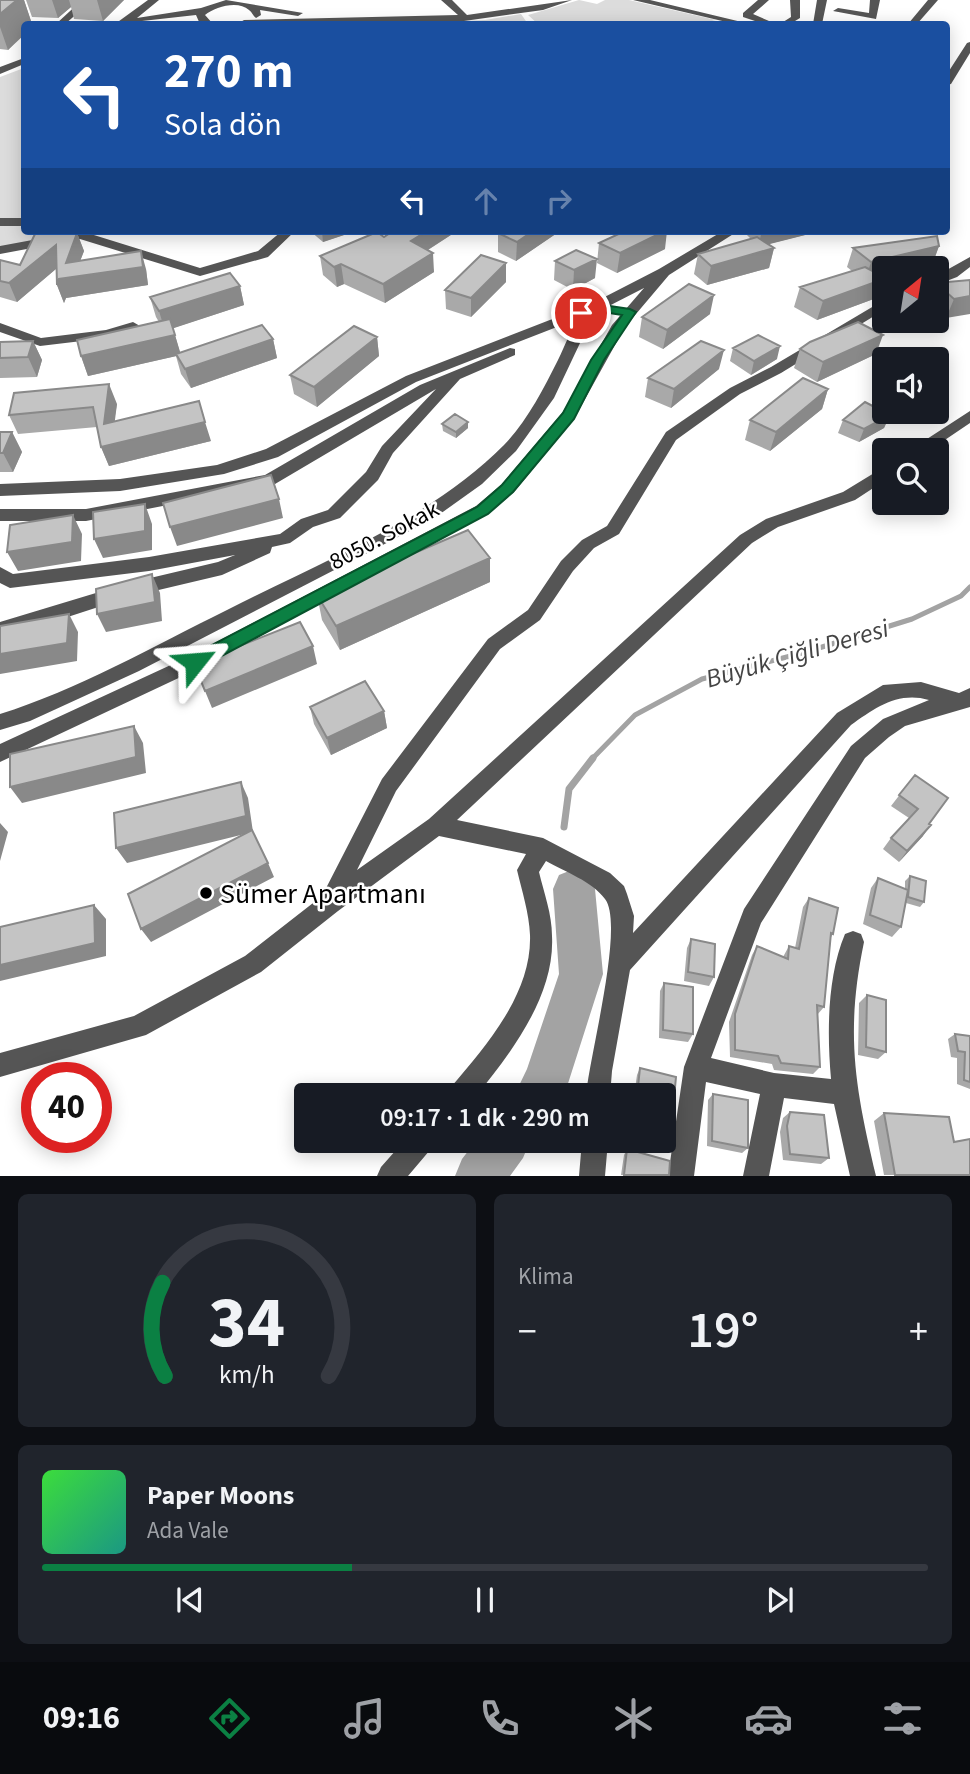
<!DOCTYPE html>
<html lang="tr">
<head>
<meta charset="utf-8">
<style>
	:root { --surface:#171b24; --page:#20242c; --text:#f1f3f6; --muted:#9ea1a6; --line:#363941; --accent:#0b8043 }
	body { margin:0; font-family:"Source Sans 3",sans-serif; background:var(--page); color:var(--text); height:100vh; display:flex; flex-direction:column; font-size:26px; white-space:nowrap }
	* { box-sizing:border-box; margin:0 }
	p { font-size:23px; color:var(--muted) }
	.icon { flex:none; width:38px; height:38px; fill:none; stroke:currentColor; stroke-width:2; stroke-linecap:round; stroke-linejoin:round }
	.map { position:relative; height:1176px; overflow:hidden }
	.details { display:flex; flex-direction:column; gap:18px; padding:18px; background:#0d0f14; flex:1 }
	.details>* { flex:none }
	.banner { position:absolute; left:21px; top:21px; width:929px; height:214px; border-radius:7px; box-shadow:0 4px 18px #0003; background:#1a4fa0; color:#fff; overflow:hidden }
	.needle { width:46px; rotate:30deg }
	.controls { position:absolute; left:872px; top:256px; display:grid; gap:14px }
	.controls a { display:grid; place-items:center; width:77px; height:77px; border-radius:7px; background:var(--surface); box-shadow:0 4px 18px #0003; font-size:35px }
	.speed { position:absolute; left:21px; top:1062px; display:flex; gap:14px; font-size:35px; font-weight:700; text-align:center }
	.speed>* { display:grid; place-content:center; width:91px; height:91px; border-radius:50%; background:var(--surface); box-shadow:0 4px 18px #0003; line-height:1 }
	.speed .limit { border:10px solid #d22; background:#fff; color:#111 }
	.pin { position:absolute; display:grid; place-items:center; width:60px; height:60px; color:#fff; margin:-30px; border:4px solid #fff; border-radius:50%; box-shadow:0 2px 7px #0007 }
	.me { position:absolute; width:77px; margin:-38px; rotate:62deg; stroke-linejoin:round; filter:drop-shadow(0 0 5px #0008) }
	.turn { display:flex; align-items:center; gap:24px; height:147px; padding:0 28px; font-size:32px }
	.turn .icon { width:91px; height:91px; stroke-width:2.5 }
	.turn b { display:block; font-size:49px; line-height:60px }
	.lanes { display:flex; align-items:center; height:66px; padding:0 28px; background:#0003; justify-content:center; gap:35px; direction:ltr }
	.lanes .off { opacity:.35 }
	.big { font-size:52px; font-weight:600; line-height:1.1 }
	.details .widget { flex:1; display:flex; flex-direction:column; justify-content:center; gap:10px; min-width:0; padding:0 24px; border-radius:10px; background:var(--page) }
	.details .dial { align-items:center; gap:0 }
	.dial svg { height:182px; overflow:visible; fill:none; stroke:var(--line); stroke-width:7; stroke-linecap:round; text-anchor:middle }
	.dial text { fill:var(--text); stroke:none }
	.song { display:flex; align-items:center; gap:21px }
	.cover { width:84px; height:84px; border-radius:10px; background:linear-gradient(135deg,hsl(120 70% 55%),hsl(170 70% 35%)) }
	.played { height:7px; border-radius:4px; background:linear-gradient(90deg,var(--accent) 35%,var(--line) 35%) }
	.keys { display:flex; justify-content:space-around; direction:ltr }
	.heat { display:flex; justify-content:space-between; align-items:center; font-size:38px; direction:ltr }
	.details .tiles { flex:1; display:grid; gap:18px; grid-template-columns:1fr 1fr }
	.widget:last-child { grid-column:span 2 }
	.trip { position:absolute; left:294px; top:1083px; width:382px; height:70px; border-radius:7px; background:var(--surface); box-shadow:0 4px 18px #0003; font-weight:600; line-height:70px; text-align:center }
	.tab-bar { display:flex; height:112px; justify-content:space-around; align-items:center; background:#090b0e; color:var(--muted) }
	.tab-bar .icon { width:49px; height:49px }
	.tab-bar .active { color:var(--accent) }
	.tab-bar b { font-size:32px; color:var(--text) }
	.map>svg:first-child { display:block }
	.green { fill:#dcdcdc }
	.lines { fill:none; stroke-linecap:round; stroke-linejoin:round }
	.stream-far1 { stroke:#a3a3a3; stroke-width:5 }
	.stream { stroke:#a3a3a3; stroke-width:7 }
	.river { fill:#a3a3a3; fill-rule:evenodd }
	.minor { fill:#555; fill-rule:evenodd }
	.wall { fill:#a9a9a9 }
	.shaded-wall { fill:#898989 }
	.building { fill:#c4c4c4; stroke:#898989; stroke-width:2 }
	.route { fill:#0b8043; stroke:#07532c; stroke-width:2 }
	.poi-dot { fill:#000; stroke:#fff; stroke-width:2.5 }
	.labels { text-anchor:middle; stroke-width:5; stroke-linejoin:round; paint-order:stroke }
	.street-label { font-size:24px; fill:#000; stroke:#fff }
	.water-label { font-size:26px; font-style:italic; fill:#444; stroke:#fff }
	.near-poi-label { font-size:28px; fill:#000; stroke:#fff; text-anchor:start }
</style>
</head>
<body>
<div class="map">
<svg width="970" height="1176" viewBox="0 0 970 1176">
	<rect width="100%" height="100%" fill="#fff"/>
	<path class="green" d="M579,0L597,4L605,0H629L716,20L700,24H538L528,15Z
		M521,14L528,24H389L485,20Z
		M24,68V231H87L81,235L0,248V77Z"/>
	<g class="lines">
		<path class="stream-far1" d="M591,760L635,715L702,679L806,652L912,619L961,596L970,587"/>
		<path class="stream" d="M564,827L569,789L593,758"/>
		<path class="river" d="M574,869L589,875L595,889L603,974L564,1096H514L527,1069L559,974L553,889L559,875Z
			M476,1141H530L523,1158L510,1176H455L462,1159Z"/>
		<path class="minor" d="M82,0H93L65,24H56Z
			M148,0H159L137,18L201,8L226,0L303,13L298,16L260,10L261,15L256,18C253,16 252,12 249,10C238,0 215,7 205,15L213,24H200L196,15L115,24Z
			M441,0H452L467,15L572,0L543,10L464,21L303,24L239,23L244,20L458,15Z
			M633,0H650L750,24H735Z
			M758,0H769L753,14L776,24H764L743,17V13Z
			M790,0H800V18L790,24H780L791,17Z
			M817,0H827L822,24H813Z
			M870,0H880L876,19L833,11L838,8L869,13Z
			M928,0H938L917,24H908Z
			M970,42V53L951,84L947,85V74L967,43Z
			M24,58V64L0,74V67Z
			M0,218H24V226H0Z
			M81,231L200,268L258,251L282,231H295L268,257L200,276L80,239L0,254V246Z
			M723,231H738L669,275L625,327L574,419L514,492L488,514L202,667L0,762V744L188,657L476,506L502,484L563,412L612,325L644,288L601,310L589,324L554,398L516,451L482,484L433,519L139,671L30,721L0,730V714C75,691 156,645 227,610C319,563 431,519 504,445C527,421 543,390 558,360C565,346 570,330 580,318L416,382L278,457L224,474L120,491L0,496V484L120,479L217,465L266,449L406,376L591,304L659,269Z
			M970,257V267L957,277L936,285V276Z
			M884,300V310L781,373L740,394L676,440L619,534L594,548L573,571L540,620L500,649L396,791L357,870L429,819L740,535L766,519L843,492L884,467V481L855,500L778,527L752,543L457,820L543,838L610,873L624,886L627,894L634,916L633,933L837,713L883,685L921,682L959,693L970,688V707L905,726L889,737L865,758L761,923L711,1058L774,1073L831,1079C827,1033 827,977 845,934L853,931L861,934L864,942C845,1033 855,1087 876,1176H850L834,1104L784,1098L769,1176H743L760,1094L706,1082L694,1176H668L684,1067L744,909L851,746L883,719L929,700C898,691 875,708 851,725L630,970L612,1071L610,1096H586C589,1057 625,925 605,899C592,881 565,872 546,861L539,872C544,893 552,914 552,936C555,995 512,1052 476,1096H448L451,1087C487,1045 532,993 530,935C529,913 522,891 517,870L526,854L439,836L338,911L261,972L146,1035L0,1077V1053L134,1016L245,956L322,896L382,779L488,639L528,610L561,561L582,540L607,526L666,432L730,388L771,367Z
			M133,322L140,326L138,329L107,338L40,346L0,332V323L41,338L106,330Z
			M510,348L515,349V355L460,379L393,453L378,480L340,518L313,527L290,543L272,547L270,553L222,575L129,597L37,627L0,636V622L129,583L218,562L235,555L149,571L10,588L0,583V567L13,574L149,557L280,534L301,519L328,510L366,472L382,446L436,389L275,484L86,521H0V509H86L265,475L420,385Z
			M970,411V423L930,450H910Z
			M404,1141H434L430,1150L408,1176H377L381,1167Z
			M582,1141H608L605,1176H579Z"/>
	</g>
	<path class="wall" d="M0,0H24L32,24L8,50L0,49Z
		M26,0H124L103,21L74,19L71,7L58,18L32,17Z
		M310,231H356L323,242Z
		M393,231H457L428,250L434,272L385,303L344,284L337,287L323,275L320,256L384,237Z
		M501,231H560L516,261L498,252V233Z
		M746,231H821L768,244L774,248L769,268L707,285L694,274L698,254L751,239L745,233Z
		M77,233L84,251L80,261L146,269L148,285L66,298L64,303L57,285V268L17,302L0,297V260L20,265Z
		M599,243L665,249L617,273L597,263Z
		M939,246L932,265L921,268H884V285L879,297L817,320L794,307L800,287L852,271L847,267L853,248Z
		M555,261L595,278L573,290L554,280Z
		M506,263V282L471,317L446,309L445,290Z
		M970,280L946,318L936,310V283Z
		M240,286L244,305L173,328L180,353L273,339L277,358L191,388L181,374L176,356L88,376L81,356L159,322L156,317L150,297Z
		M710,314L663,349L639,337L642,317Z
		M377,337L379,356L317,407L294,394L290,375Z
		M33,341L42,360L37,377L0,378V342Z
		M733,348L777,359L751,375L730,361Z
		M800,349L876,354L817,382L794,368Z
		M719,369L671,408L645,397L648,378Z
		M828,389L822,409L770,451L745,440L750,420Z
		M117,404L114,421L211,441L109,466L101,447L97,427L18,434L9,415Z
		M890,415L884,428L859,442L838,433L843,420Z
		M468,422V428L456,438L443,431L442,424Z
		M0,432H12L22,452L13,472H0Z
		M490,582L340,650L322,620L317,595Z
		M310,707L384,711L387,728L331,755L314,724Z
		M915,775L923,836L899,862L883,849L891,838L909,818L891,806Z
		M910,876L924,902L920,907L906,903L901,927L892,937L863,924L871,888L878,878L905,889V881Z
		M809,898L833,934L831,937L824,1007L817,1015L820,1067L813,1074L774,1070L772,1064L730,1057L729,1022L752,955L757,946L783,957L789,946L795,948L803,907Z
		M691,939L714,977L709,986L684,981L687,948Z
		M664,983L693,1034L688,1042L659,1038L660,991Z
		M867,995L886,1052L878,1059L858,1055L859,1003Z
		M955,1034L970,1036V1089L957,1084V1058L951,1057L948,1039Z
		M640,1068L676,1077L671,1128L667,1134L663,1133V1096H634L637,1075Z
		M713,1094L748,1148L742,1153L707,1146L708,1100Z
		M790,1112L829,1158L821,1164L783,1160L780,1132L783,1118Z
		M884,1113L954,1142L970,1175H884L874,1121Z
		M627,1149L669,1175H621L624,1155Z"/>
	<path class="shaded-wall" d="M17,0H24L32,24H24V35L8,50L0,27V14Z
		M52,0H69L71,7L58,18Z
		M97,0H124L103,21Z
		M322,231H356L323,242Z
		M427,231H457L412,260L411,241Z
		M533,231H560L516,261L517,242Z
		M665,231H667L665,249L617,273L620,253Z
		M762,231H821L758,247Z
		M77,233L84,251L74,277L141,251L146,269L148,285L66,298L64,303L57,285Z
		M56,245L63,263L17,302L9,283Z
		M939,246L932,265L921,268H884V277L865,281L871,262Z
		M774,248L769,268L707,285L711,266Z
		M433,253L434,272L385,303L383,284Z
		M597,259L595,278L573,290L574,270Z
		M506,263V282L471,317V298Z
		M341,264L344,284L337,287L334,267Z
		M884,279V285L879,297L817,320L823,301Z
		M240,286L244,305L165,331L159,311Z
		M714,295L710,314L663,349L667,330Z
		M970,296V314L946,318L954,299Z
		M175,335L181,355L88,376L81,356Z
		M883,335L876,354L817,382L823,362Z
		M377,337L379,356L317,407L314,387Z
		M273,339L277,358L191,388L185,369Z
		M33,341L42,360L37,377L28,357Z
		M780,346L777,359L751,375L754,361Z
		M724,350L719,369L671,408L674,389Z
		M109,384L117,404L112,443L104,424Z
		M828,389L822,409L770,451L776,432Z
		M890,415L884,428L859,442L864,429Z
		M205,422L211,441L109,466L101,447Z
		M468,422V428L456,438V432Z
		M12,432L22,452L13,472L3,453Z
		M279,499L283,518L177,546L170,527Z
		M145,504L152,524V550L103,558L94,539Z
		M73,515L82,534L81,561L18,571L7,552Z
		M490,558V582L340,650L336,626Z
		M152,574L160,593L162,621L106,632L97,614Z
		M69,614L78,632L77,661L0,674V654Z
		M313,646L317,664L212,708L205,691Z
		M384,711L387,728L331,755L327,738Z
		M134,726L143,743L146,773L22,803L10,787Z
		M241,782L248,798L253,832L127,863L116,848Z
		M0,823L8,832L0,861Z
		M931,825L923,836L899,862L907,851Z
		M268,863L274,877L151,942L141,929Z
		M94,905L106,919V956L0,981V965Z"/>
	<path class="building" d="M0,0H17L0,14Z
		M393,231H427L411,241L433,253L383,284L341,264L334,267L320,256L377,232L384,237Z
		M501,231H533L517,242L498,233Z
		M625,231H665L620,253L599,243Z
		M77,233L66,263L141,251L143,267L59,279L57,285L56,245L9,283L0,281V260L20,265L35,234Z
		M937,236L939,246L871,262L853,248Z
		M757,237L774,248L711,266L698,254Z
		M576,250L597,259L574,270L555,261Z
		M481,255L506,263L471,298L445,290Z
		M865,267L884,277V279L823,301L800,287Z
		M230,273L240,286L159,311L150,297Z
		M970,280V296L954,299L936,283Z
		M689,284L714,295L667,330L642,317Z
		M170,319L175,335L81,356L77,340Z
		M858,322L883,335L823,362L800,349L810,342Z
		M262,325L273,339L185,369L176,354Z
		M354,326L377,337L314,387L290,375Z
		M758,335L780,346L754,361L733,348Z
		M33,341L28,357L0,358V342Z
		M701,341L724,350L674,389L648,378Z
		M803,378L828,389L776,432L750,420Z
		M109,384L104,424L199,401L205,422L101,447L93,407L9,415L14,393Z
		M865,402L890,415L864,429L843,420Z
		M455,414L468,422L456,432L442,424Z
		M0,432H12L3,453H0Z
		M271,475L279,499L170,527L163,503Z
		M145,504V531L94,539L93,512Z
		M73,515L72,542L7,552L10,525Z
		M468,530L490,558L336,626L317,595Z
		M152,574L155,602L97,614L96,589Z
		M69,614L67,643L0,654V626Z
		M300,622L313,646L205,691L194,664Z
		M365,681L384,711L327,738L310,707Z
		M134,726L136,757L10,787V754Z
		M915,775L948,798L929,824L931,825L907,851L891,838L918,809L899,795Z
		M241,782L246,816L116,848L114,813Z
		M252,830L268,863L141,929L128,894Z
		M910,876L926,881L924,902L908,897Z
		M878,878L908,890L901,927L870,915Z
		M809,898L838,908L833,934L831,933L824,1007L817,1005L820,1067L781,1063L778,1056L735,1050V1014L757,946L788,959L789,946L799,949Z
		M94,905L95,943L0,965V927Z
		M691,939L715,944L714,977L688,972Z
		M664,983L693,987V1034L663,1030Z
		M867,995L886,1000V1052L866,1047Z
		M955,1034L970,1036V1082L964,1080L965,1052L958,1051Z
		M640,1068L676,1077L671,1128L663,1126V1096H637Z
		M713,1094L748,1100V1148L712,1141Z
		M790,1112L824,1115L829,1158L790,1154L787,1126Z
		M884,1113L949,1117L954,1142L970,1139V1175H895Z
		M627,1149L670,1161L669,1175H624Z"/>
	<path class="route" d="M596,304L630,309L636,312L604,360L574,419L513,492L488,514L201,667H189L187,662L189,657L477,507L502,485L563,413L591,360L622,315L597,311L581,317L575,313Z"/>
	<circle class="poi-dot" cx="206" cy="893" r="7"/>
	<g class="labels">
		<g class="street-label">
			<text transform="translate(384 535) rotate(-28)" y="8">8050. Sokak</text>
		</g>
		<g class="water-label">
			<text transform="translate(797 653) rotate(-16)" y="9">Büyük Çiğli Deresi</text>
		</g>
		<g class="near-poi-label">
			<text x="220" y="903">Sümer Apartmanı</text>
		</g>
	</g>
</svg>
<div class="controls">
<a><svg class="needle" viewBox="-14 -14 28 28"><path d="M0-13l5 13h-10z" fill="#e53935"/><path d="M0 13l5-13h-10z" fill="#9ea1a6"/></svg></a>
<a><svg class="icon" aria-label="sound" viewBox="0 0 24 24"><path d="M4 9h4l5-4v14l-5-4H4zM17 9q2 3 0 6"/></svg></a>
<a><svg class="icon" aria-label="search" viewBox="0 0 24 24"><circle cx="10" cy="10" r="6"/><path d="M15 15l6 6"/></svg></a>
</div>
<div class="speed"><div class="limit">40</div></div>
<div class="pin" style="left:581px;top:313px;background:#d93025"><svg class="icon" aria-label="arrive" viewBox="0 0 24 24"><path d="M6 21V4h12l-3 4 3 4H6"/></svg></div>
<svg class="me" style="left:195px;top:662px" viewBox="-20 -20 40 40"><path d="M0-17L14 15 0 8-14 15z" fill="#0b8043" stroke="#fff" stroke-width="4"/></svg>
<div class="trip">09:17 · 1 dk · 290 m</div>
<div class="banner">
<div class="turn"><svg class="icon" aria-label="left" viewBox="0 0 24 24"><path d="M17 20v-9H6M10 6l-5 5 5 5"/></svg><div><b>270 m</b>Sola dön</div></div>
<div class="lanes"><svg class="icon" aria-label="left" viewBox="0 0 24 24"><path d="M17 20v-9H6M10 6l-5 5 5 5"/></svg><svg class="icon off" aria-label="ahead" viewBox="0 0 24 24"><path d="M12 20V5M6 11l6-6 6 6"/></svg><svg class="icon off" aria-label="right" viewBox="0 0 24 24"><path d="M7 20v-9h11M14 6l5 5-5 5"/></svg></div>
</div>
</div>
<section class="details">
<div class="tiles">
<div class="widget dial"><svg viewBox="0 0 100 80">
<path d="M14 69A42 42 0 1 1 86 69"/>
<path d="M14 69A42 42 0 0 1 13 28" stroke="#0b8043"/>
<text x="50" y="56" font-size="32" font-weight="700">34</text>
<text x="50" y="72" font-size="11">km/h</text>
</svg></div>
<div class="widget"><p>Klima</p>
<div class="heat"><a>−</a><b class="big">19°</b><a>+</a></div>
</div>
<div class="widget">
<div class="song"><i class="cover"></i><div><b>Paper Moons</b><p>Ada Vale</p></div></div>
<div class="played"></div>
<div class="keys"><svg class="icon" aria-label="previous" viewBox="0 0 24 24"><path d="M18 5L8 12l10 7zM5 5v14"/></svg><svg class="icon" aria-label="pause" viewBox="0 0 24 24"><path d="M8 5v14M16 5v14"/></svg><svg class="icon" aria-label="next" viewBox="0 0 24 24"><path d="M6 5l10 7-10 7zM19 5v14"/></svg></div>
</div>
</div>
</section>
<nav class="tab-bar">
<b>09:16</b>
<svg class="icon active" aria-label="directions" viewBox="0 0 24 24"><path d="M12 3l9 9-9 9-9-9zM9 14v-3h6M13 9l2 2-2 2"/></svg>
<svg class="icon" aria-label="music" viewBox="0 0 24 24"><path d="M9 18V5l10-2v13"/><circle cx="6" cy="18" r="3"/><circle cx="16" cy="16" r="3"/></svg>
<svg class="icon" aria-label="phone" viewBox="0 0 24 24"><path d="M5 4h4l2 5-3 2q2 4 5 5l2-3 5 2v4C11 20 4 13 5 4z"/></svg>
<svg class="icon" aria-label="climate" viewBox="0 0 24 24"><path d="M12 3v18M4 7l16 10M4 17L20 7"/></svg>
<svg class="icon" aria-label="car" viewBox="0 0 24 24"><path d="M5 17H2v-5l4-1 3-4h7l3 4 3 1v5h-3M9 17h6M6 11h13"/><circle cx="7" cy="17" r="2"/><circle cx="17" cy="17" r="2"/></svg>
<svg class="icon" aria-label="filters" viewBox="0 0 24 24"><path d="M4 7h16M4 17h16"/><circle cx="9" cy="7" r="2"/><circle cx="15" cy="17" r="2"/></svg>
</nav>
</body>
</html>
